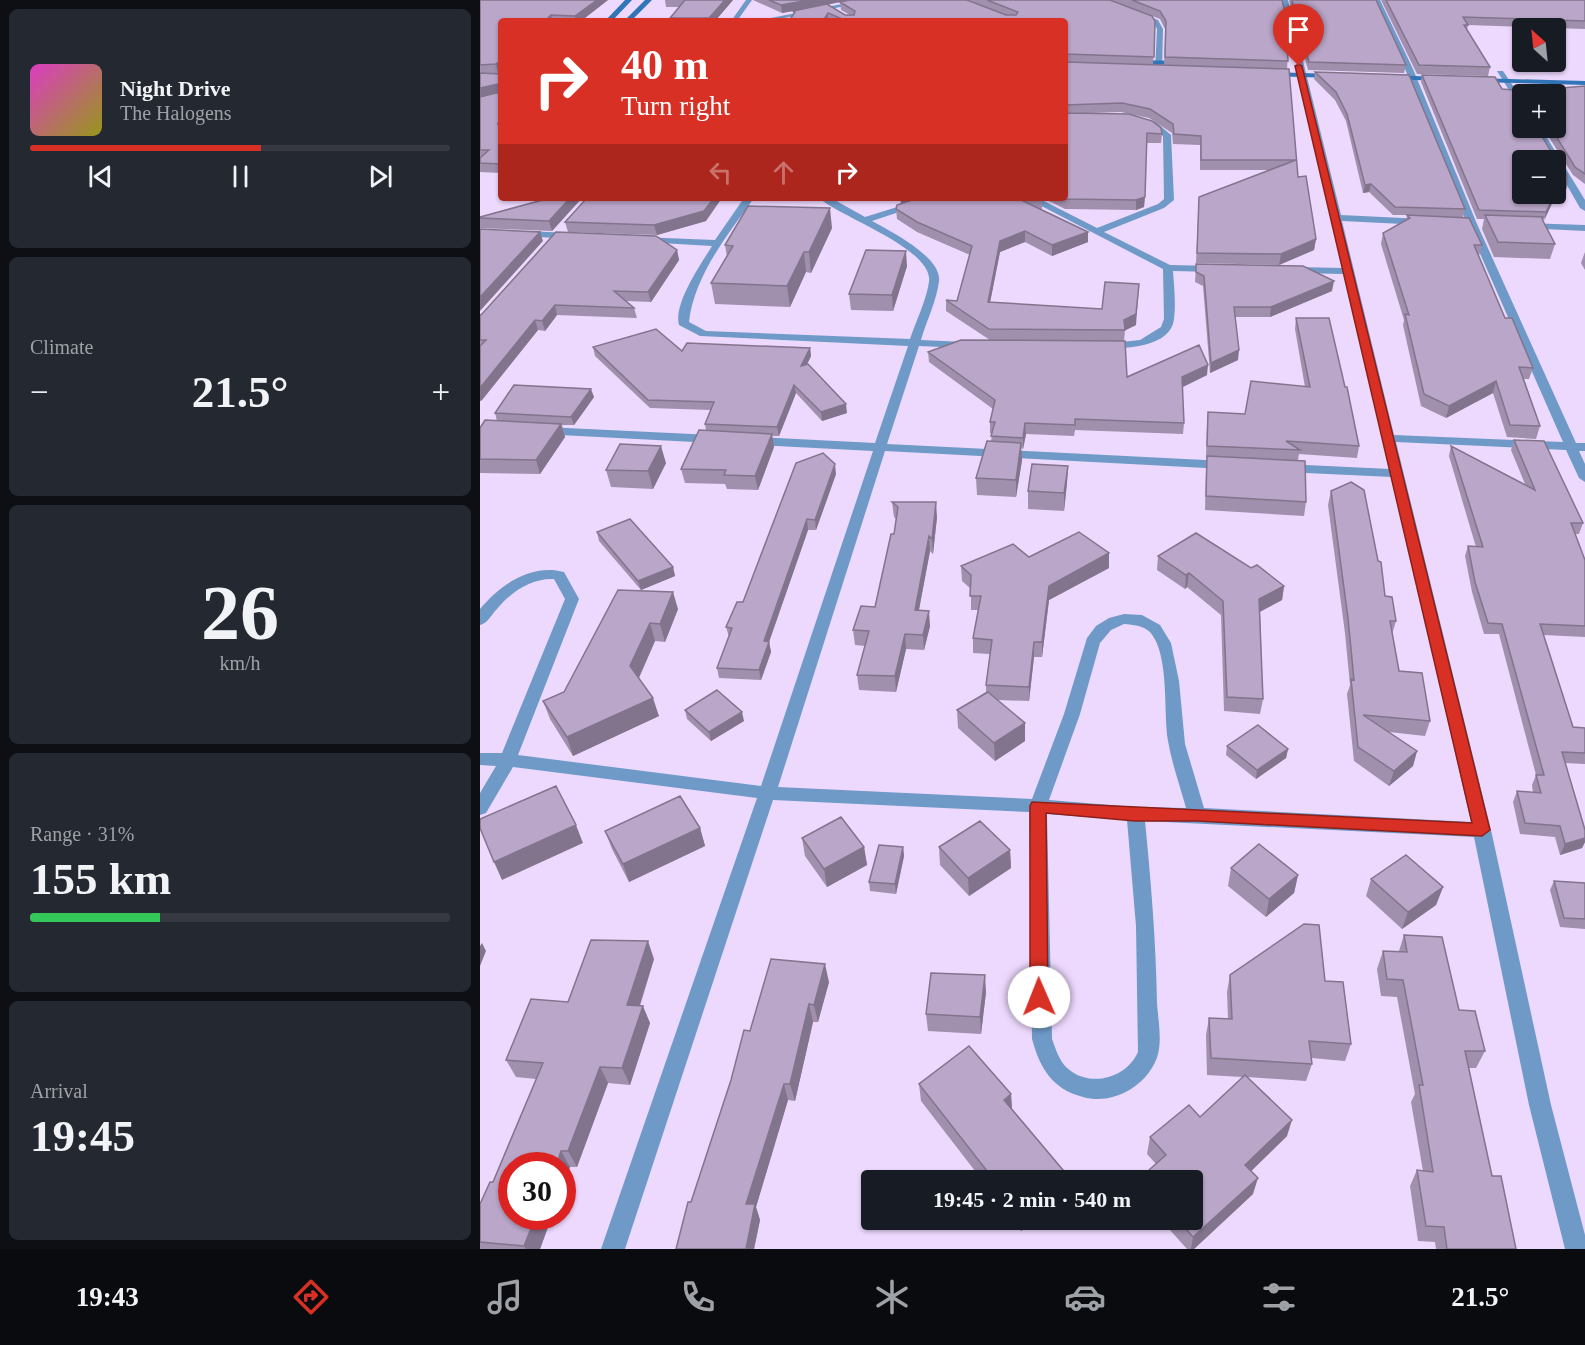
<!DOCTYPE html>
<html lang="en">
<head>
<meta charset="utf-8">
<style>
	:root { --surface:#171b24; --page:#242831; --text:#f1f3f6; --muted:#9ea1a6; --line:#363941; --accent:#d93025 }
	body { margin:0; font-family:Georgia,serif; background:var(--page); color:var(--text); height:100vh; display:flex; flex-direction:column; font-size:22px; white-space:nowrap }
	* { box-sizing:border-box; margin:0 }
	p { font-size:20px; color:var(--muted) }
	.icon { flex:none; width:33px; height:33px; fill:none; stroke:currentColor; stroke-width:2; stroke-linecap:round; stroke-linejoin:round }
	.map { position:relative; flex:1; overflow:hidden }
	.panel { display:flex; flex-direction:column; gap:9px; padding:9px; background:#0d0f14; width:480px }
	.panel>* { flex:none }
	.hud { position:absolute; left:18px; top:18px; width:570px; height:183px; border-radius:6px; box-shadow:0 2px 4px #0004; background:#d93025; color:#fff; overflow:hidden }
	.needle { width:39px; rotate:333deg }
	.buttons { position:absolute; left:1032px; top:18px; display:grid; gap:12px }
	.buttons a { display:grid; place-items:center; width:54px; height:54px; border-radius:6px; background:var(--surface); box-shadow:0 2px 4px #0004; font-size:30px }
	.speed { position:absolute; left:18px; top:1152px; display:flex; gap:12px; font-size:30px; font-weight:700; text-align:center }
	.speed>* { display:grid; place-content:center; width:78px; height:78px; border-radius:50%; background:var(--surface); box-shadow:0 2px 4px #0004; line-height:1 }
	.speed .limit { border:9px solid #d22; background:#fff; color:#111 }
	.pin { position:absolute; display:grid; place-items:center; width:51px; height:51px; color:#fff; margin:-62px -26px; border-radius:50% 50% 50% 0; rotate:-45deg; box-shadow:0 0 6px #0007 }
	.pin .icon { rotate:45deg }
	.me { position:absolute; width:66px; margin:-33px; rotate:359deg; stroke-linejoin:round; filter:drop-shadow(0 0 4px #0008) }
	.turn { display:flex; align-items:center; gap:21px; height:126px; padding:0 24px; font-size:27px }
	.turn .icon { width:78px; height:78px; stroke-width:2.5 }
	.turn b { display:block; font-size:42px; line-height:51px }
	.lanes { display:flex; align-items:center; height:57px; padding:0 24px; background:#0003; justify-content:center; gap:30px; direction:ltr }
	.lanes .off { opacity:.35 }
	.big { font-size:45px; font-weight:700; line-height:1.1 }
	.panel .tile { flex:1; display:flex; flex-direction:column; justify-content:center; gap:9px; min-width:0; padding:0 21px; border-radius:9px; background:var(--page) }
	.panel .dial { align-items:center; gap:0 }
	.dial b { font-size:78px; line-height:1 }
	.song { display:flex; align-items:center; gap:18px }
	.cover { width:72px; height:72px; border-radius:9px; background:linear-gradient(135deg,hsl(310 70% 55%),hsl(60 70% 35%)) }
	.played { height:6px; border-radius:3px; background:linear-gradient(90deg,var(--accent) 55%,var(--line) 55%) }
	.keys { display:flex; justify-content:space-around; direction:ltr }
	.heat { display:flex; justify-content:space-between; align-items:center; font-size:33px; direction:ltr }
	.charge { height:9px; border-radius:4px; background:linear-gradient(90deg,#34c759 31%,var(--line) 0) }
	.trip { position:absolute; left:381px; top:1170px; width:342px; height:60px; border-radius:6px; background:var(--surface); box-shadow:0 2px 4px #0004; font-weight:700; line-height:60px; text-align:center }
	.dock { display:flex; height:96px; justify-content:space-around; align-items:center; background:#090b0e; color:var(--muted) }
	.dock .icon { width:42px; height:42px }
	.dock .on { color:var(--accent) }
	.dock b { font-size:27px; color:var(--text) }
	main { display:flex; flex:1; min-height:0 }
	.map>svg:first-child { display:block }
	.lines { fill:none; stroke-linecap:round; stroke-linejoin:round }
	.street { fill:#6f9ac8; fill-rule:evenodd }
	.secondary { fill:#3075b8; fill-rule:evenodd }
	.wall { fill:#a08fad; fill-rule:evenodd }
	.shaded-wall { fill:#82748d }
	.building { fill:#baa6c9; stroke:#82748d; stroke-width:1.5 }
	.route { fill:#d93025; stroke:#8d1f18; stroke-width:1.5 }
</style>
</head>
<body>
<main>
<section class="panel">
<div class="tile">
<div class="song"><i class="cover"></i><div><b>Night Drive</b><p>The Halogens</p></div></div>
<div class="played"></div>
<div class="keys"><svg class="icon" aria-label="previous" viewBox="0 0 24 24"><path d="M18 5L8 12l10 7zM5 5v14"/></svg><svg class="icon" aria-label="pause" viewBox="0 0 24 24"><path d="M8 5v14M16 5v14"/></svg><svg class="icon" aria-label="next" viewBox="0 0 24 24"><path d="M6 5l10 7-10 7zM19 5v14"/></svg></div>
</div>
<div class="tile"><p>Climate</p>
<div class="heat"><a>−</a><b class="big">21.5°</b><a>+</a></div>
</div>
<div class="tile dial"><b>26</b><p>km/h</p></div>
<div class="tile"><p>Range · 31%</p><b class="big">155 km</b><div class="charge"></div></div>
<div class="tile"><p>Arrival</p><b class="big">19:45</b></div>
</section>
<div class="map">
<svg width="1105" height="1249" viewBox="0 0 1105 1249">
	<rect width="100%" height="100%" fill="#edd9fe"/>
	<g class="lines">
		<path class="street" d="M266,0H272L257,21H251Z
			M382,0H396L289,21H275Z
			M616,0H625L678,20L683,29L682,73L675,71L677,29L673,22Z
			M802,0H808L861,215L943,219L948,222L943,225L862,221L914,435L1083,442L987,224L925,69L894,0H900L933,69L997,224L1096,443H1105V451H1099L1105,464V482L1099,478L1086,450L916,442L1011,830L1071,1105L1105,1235V1249H1085L1049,1105L994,837L665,821C671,882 676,942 677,1003C678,1019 682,1039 678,1054C670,1084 634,1106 603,1097C572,1089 560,1068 552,1039L549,812L293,800L145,1249H121L277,798L33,767L6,813L0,815V793L16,766L0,765V753H22L85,599L74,579C51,578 31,592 17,609C11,615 8,623 0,625V609C20,585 51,563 84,572L99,599L38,755L281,786L393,451L275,445L269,441L275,437L395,443L428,346L220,336L199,325C193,304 221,264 232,246L163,242L160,241V237L235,240L264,198H274C248,234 214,276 209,322L226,331L430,339C436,321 446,301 449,282C454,249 360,217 339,198H351L385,217L446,198H461L392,221C410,231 462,257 459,281C457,300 446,322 441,340L485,342L491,345L485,348L439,346L407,444L745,461L751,465L745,469L405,451L298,787L552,799L584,714L607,638L616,626L629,618L644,614L662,615L680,625L691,643L699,681L705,744L724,808L991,822L912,477L805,472L799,468L805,464L910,469L865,274L814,273L809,270L814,267L864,268ZM644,624C654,625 662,625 670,632C690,655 683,712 688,741C692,764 700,786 706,808L655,807L569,800L600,714L620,643L631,630ZM567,814L647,820L656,926L658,1052C646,1079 609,1088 587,1068C579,1060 576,1050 572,1039Z
			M1017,71H1023L1042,99V106H1039Z
			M663,119L676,122L691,135L694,200L684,208L624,232L690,265L736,266L741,269L736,272L693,271C694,286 696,304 694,319C691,347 647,348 626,349L622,348V344L660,340L681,327L684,319L683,269L546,198H558L617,228L678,204L684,199L683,136C675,130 666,126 659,121Z
			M1053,128H1061L1105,200V211L1100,208L1076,166V160H1072Z
			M1045,223L1105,225V231L1042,228V224Z
			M43,231L94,233L99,236L94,239L40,236L38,234Z
			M65,427L233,435L239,439L233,443L61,434L59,431Z"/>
		<path class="secondary" d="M145,0H152L132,21H125Z
			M165,0H172L151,21H144Z
			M651,60L705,61L709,63L705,65L654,64Z
			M787,72L853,74L857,76L853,78L790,76Z
			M907,75L961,77L965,79L961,81L910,79Z
			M994,78L1105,81V85L997,82Z"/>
	</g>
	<path class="wall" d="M0,0H128L101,21H21V70L18,73H8L21,74V173L0,172Z
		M185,0H253L235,21H191L190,18L199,7H186Z
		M273,0H487L522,14L488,0H802L814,51L813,59L808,54L807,69L818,177L836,239L834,250L799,265L716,263L719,197L791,170H720V145L693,144L692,133L669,118L641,112L612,113L682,134L681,143H667L664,207L656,210L585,209L563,198H585V21H309L313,14V11L302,13ZM369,0L360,2L361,10L370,15H365L347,5ZM672,16L680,19L685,29L684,66L673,65L675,21Z
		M809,0H896L926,65L924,73L828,70Z
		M901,0H1105V29L988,25L987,30L1010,67L1008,76L937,74Z
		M835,72L985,209L983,217L1002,245L999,256L1025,318L1053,368L1049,379H1044L1060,426L1056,439L1027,437L1013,393L966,418L941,406L923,325L924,320L901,244L903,233L926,221L927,215H913L889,192L883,193L866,121L855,100L834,79Z
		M942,75L1086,188L1084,196L1076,195L1063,221L1075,244L1070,259L1014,257L1002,229L1004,219H997L941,82Z
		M1105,86V184L1093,175L1063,128H1076V94H1045L1046,91Z
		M35,198H102L72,231L0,228V217L57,201H36Z
		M384,198H560L562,199V209H561L608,242L572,256L545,242L520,252L510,302L656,325L645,330L644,341L510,340L466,311V300L477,301L490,255L437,232L417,219L416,209L422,203L420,199Z
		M226,221L177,235L88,232L85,222Z
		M352,228L331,273L326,272L310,307L235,304L231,283L247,257L245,245Z
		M197,250L199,260L171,302L146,301L154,308L157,318L77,315L65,331L58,330L2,400L0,401V315Z
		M1105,252V270L1101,263Z
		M716,264L852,291L790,317H755L758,360L730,373L723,286L715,282Z
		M427,266L413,311L371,310L369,294Z
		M816,318L865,387L879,446L877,458L819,454L818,460L826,502L824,516L725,510L726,470L727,458H726L727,423L728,412L765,414L825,387L815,329Z
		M113,347L202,351L330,348L331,356L327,364L367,413L342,421L316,393L299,436H292L294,447L278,490L247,489L245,484L205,483L201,469L226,431L225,424L231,410L170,408L115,356Z
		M448,352L647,377L727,375L702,387L704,423L703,434L595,430L594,436L546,434L543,449L541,448L542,460L536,497L497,495L496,478L511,442L512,433H510V422L513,409L449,362Z
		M114,397L94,425H82L85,437L60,474L0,473V428L17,421L15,413Z
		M1034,440L1103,523L1099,534H1095L1105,560V637L1064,635L1093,727L1105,728V764L1085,763L1105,830V842L1102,848L1080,855L1075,837L1040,834L1033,802L1037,791L1053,793L1052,785L1056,775L1019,634H1004L992,592L985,556L988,546L996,547L969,456L971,446L1045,484L1031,450Z
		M186,463L173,489L131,487L126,470Z
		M588,466L587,483L584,511L548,509V491Z
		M356,474L336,530H328L289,642L291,652L281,680L239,678L237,668L249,637L246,627L263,602Z
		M851,491L898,561L905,596L916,621L912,634L919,671L950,721L945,736L909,732L937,751L933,766L909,786L874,761L867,694L870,685L865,633L848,505Z
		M412,502L457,517L453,554L450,551L439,610L450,626L444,650L426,649L416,692L379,690L377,675L385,646L375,645L373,630L395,607L414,534L416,519L414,517Z
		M117,532L193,567L195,576L161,590L119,541Z
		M678,556L771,568L804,586L802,600L780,612L783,699L780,714L744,711L741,615L707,587L705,589L677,570Z
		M549,557L629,568L569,600L562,657H554L549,701L518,700L545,741L515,761L478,728L477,710L506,692V685L510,654L493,653V638L498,610H491V589L482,581L481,566Z
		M138,590L198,609L185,642L175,641L159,678L179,716L93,756L70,719L63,701L84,692Z
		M205,710L264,721L231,741L207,719Z
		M747,746L808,749L806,758L776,779L746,755Z
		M220,828L225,846L149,882L132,849L125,831Z
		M322,838L384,847L387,865L347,887L325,856Z
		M423,847L424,856L416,894L390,891L389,882Z
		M459,847L530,850L531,868L489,896L460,865Z
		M751,868L818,875L814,893L786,917L748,886Z
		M891,879L963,887L956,905L922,929L886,896Z
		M1074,881L1105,883V929L1080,927L1070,890Z
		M924,935L979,1010L1005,1051L996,1068H989L1012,1176L1036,1249H956L955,1242L938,1241L930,1186L937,1170L943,1171L931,1102L935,1094L917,997L901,996L897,969L903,951H919Z
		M174,959L160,1006L170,1023L150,1085L128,1083L97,1167H90L82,1188V1166L32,1216H72L60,1249H0V1204L13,1182L56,1079L36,1077L26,1060L88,1002Z
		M750,975L845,981L871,1044L865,1061L831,1058L832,1064L826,1081L767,1077L807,1136L771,1171L773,1194L714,1249H707L681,1220H712V1180H660L661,1177L676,1164L667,1154L670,1137L720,1117L763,1077L727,1075L726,1035L729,1018L748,1019L747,992Z
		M349,982L338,1022H333L315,1101L308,1100L276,1207L280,1220L274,1249H196L270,1031Z
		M506,992L501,1034L448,1031L446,1014Z
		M439,1084L531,1094L532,1109L588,1176V1180H502L441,1101Z
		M532,1220H555L541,1231Z"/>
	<path class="shaded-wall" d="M117,0H128L101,21H96L95,16Z
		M245,0H253L235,21H229V18Z
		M330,0H370L302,13L301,5Z
		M348,13V21H343Z
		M71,15L73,21H65Z
		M21,60V70L18,73L16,64Z
		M18,84L20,93L0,98V88Z
		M891,184L889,192L883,193L885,185Z
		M1078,187L1076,195L1064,221L1066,212Z
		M665,197L664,207L656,210V200Z
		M90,198H102L72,231L69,221Z
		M234,198H242L226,221L177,235L174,225Z
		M420,198H438L421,204Z
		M350,208L352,228L331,273L329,252Z
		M545,231V242L520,252L508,313V302L520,241Z
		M60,232L63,241L0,311V297Z
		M608,232V242L572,256V245Z
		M836,239L834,250L799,265L801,254Z
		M197,250L199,260L171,302L168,292Z
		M426,251L427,266L413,311L412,295Z
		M324,252L326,272L310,307L307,286Z
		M854,281L852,291L790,317L791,307Z
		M659,284L656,325L644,331V320Z
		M75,305L77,315L65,331L62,321Z
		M55,320L58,330L2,400L0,401V388Z
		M330,348L331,356L322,375L321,366Z
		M759,350L758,360L730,373L731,363Z
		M728,365L727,375L701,388L702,377Z
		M1016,381L1013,393L966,418L969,406Z
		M314,385L316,393L299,436L297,427Z
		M111,389L114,397L94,425L91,417Z
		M366,404L367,413L342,421L341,412Z
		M545,423L546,434L543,449V438Z
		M81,424L85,437L60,474L56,460Z
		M292,434L294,447L278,490L275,476Z
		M541,443L542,460L536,497V480Z
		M181,446L186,463L173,489L168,471Z
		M355,464L356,474L336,530L335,520Z
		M588,466L587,483L584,511V493Z
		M456,502L457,517L453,554L452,539Z
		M327,519L328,530L289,642L291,652L281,680L279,670L284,641Z
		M449,536L450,551L436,625L435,610Z
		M629,553V568L569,600L562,657V642L569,586Z
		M193,567L195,576L161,590L158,581Z
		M709,573L707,587L705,589L706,575Z
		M804,586L802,600L777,613L779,599Z
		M193,592L198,609L185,642L180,624Z
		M449,611L450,626L444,650L443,635Z
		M170,623L175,641L156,684L150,666Z
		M425,634L426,649L416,692L415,676Z
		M554,642V657L549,701V687Z
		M173,698L179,716L93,756L87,737Z
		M262,712L264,721L231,741L229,732Z
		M545,723V741L515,761L514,743Z
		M808,749L806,758L776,779L777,770Z
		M937,751L933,766L909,786L914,771Z
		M96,825L103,843L22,880L14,862Z
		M220,828L225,846L149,882L143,864Z
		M1105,838V842L1102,848L1080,855L1085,844Z
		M384,847L387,865L347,887L344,869Z
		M423,847L424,856L416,894L415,884Z
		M530,850L531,868L489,896L488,878Z
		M818,875L814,893L786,917L789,899Z
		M963,887L956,905L922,929L928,912Z
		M168,941L174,959L154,1023L147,1005Z
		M2,943L6,951L0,966V946Z
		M345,964L349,982L338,1022L334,1005Z
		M505,975L506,992L501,1034L500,1017Z
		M329,1004L333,1022L315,1101L310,1084Z
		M163,1006L170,1023L150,1085L142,1068Z
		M120,1067L128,1083L97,1167L88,1151Z
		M304,1084L308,1100L276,1207L280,1220L274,1249H266V1204Z
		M531,1094L532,1111L524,1100Z
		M812,1120L807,1136L761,1181L765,1165Z
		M81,1151L90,1167L82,1188V1166H76Z
		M778,1178L773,1194L714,1249H711L713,1237Z
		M56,1216H72L60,1249H46L44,1246Z
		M541,1220H555L541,1231Z"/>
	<path class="building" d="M0,0H117L95,16L71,15L65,21H21V60L16,64L0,65Z
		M205,0H245L229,18H190Z
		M289,0H330L301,5Z
		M370,0H487L526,15H536L538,12L507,0H630L672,16L675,21L674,57L585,54V21H367L348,13L343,21H309L315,12L313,11L347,4L365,15H374L375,11L360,2Z
		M652,0H802L814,51L807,44L808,61L685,57L686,21L680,11Z
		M812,0H896L926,65L829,62Z
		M906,0H1105V21L983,17L988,25H984L1010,67L939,65Z
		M585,62L809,69L818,177L826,176L836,239L801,254L717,253L719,197L816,160H721V136L694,134L693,124L670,109L642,103L585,105Z
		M835,72L929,75L985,209L915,207L891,184L885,185L867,114L856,92Z
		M0,73L21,74V86L18,84L0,88Z
		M942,75L1015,77L1022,89L1033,90L1041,100H1042V128H1057L1072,153L1076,154L1087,176L1086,188L1078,187L1076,192V160H1042V194H1075L1066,212L999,210Z
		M1105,86V174L1095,167L1071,128H1076V94H1046V91Z
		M16,93H21V121L17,124L21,123V164L0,163V158L9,150H0V97Z
		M585,112V113L649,114L672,121L681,128L682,134L667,133L665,197L656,200L585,199L583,198H585Z
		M70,198H90L69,221L0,218V217Z
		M107,198H234L224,211L174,225L85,222Z
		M438,198H560L562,199H539L608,232L572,245L545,231L520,241L508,302L622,309L625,282L659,284L656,314L644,320L645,330L509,329L466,300L477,301L492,246L437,222L416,209L417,205Z
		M268,206L350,208L329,252H324L307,286L231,283L253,246L245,245Z
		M927,215L989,218L1002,245H994L1025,318H1032L1053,368L1039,367L1060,426L1030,425L1016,381L969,406L944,394L925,314L929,315L903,233L930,218Z
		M1005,215L1063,217L1062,219L1075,244L1018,242Z
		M0,229L60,232L0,297Z
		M76,232L176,236L197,250L168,292L134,291L154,308L75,305L62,321L55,320L0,388V346L6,340H0V315L2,314Z
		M386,250L426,251L412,295L369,294Z
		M716,264L823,266L854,281L791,307H754L759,350L731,363L724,276L716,272Z
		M816,318H849L865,387H867L879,446L806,441L820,450L727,446L728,412L765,414L771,381L830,387Z
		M176,329L202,351L207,343L330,348L321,366L328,364L366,404L341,412L314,385L297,427L225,424L234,402L168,400L113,347Z
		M481,340L645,341L647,377L719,345L728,365L702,377L704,423L595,419V425L545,423L543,438L511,436L515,422H510L515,400L448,352Z
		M34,385L111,389L91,417L15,413Z
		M5,420L81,424L56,460L0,459V428Z
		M219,430L292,434L275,476L244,475L246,470L201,469Z
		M1034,440L1064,441L1103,523H1091L1105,560V626L1060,624L1093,727L1105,728V753L1082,752L1105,830V838L1085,844L1080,826L1045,823L1037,791L1061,793L1056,775H1064L1022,624L1008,623L995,582L988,546L1003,547L971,446L1055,490Z
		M507,441L541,443L536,480L496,478Z
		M140,444L181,446L168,471L126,470Z
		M343,453L355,464L335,520L327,519L284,641L289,642L279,670L237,668L252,628L246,627L257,602H263L316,463Z
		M727,456L825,461L826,502L726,496Z
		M552,464L588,466L584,493L548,491Z
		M871,482L884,490L898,561L901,562L905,596L912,597L916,621H910L919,671L942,673L950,721L883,715L937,751L914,771L878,747L871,679L874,680L868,618L851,491Z
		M412,502H456L452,539L449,536L435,610L449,611L443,635L425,634L415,676L377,675L389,631L373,630L381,606L395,607L411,534H414L418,507Z
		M150,519L193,567L158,581L117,532Z
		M599,532L629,553L569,586L562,642H554L549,687L506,685L512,640L493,638L501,596H490L491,575L481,566L533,544L549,557Z
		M716,533L771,568L777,565L804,586L779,599L783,699L747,697L743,601L709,573L706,575L678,556Z
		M138,590L193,592L180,624L170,623L150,666L173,698L87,737L63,701L84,692Z
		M237,690L262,712L229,732L205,710Z
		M508,692L545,723L514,743L477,710Z
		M778,725L808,749L777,770L747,746Z
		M76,786L96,825L14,862L0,828V819Z
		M200,796L220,828L143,864L125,831Z
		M361,817L384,847L344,869L322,838Z
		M500,821L530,850L488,878L459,847Z
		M779,844L818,875L789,899L751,868Z
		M399,845L423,847L415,884L389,882Z
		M926,855L963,887L928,912L891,879Z
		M1074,881L1105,883V919L1084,918Z
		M824,924L839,925L845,981L863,982L871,1044L829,1041L832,1064L731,1058L729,1018L752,1019L750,975Z
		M924,935L962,937L979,1010L995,1011L1005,1051H985L1012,1176H1021L1036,1249H967L964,1227L946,1226L937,1170L953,1172L939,1085H943L923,980L907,979L903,951L927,952Z
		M111,940L168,941L147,1005L163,1006L142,1068L120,1067L88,1151H81L76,1166H32V1216H56L44,1246L0,1242V1204L10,1182H13L63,1063L26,1060L51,999L88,1002Z
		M291,959L345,964L334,1005L329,1004L310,1084H304L266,1204H275L266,1249H196L208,1202H211L251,1080L264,1030L270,1031Z
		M451,973L505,975L500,1017L446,1014Z
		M489,1046L531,1094L524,1100L588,1176L583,1180H514L439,1084Z
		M765,1075L812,1120L765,1165L778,1178L713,1237L698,1220H712V1180H664L661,1177L686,1155L670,1137L709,1105L720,1117Z"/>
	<path class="route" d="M819,64L822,66L1010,830L1002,836L717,821H655L566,813L568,997L566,1002L559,1005L553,1002L550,997V806L552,802L992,823L815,66Z"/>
</svg>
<div class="buttons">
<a><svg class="needle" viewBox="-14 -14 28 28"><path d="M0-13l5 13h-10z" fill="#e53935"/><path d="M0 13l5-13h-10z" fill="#9ea1a6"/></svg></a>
<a>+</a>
<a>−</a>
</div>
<div class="speed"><div class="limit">30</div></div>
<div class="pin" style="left:819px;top:66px;background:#d93025"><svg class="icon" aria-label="arrive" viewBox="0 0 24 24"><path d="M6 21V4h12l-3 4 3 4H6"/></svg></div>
<svg class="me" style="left:559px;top:997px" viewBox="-20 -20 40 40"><circle r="19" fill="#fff"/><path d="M0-13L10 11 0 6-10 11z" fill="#d93025"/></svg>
<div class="trip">19:45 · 2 min · 540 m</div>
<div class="hud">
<div class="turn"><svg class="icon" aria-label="right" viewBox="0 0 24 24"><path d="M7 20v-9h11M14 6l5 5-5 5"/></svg><div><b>40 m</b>Turn right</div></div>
<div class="lanes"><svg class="icon off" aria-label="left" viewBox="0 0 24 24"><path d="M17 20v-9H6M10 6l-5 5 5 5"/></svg><svg class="icon off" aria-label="ahead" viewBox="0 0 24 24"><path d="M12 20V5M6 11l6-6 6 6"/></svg><svg class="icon" aria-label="right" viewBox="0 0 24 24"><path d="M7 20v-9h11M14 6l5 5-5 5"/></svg></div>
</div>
</div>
</main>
<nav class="dock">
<b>19:43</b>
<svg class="icon on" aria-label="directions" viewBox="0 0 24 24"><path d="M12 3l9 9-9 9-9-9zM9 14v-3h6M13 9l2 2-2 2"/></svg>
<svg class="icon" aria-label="music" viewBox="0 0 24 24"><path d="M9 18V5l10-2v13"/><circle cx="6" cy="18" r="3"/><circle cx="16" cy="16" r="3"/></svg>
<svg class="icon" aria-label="phone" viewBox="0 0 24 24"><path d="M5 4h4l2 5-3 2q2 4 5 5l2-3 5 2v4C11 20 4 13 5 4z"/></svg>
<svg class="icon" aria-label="climate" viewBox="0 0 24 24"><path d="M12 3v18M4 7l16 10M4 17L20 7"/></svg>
<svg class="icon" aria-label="car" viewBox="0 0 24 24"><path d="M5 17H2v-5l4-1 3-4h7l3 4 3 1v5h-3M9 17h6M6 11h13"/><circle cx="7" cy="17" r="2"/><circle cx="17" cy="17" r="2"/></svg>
<svg class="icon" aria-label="filters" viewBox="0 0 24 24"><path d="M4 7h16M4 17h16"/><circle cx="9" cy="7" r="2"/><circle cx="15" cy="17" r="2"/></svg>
<b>21.5°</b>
</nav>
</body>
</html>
